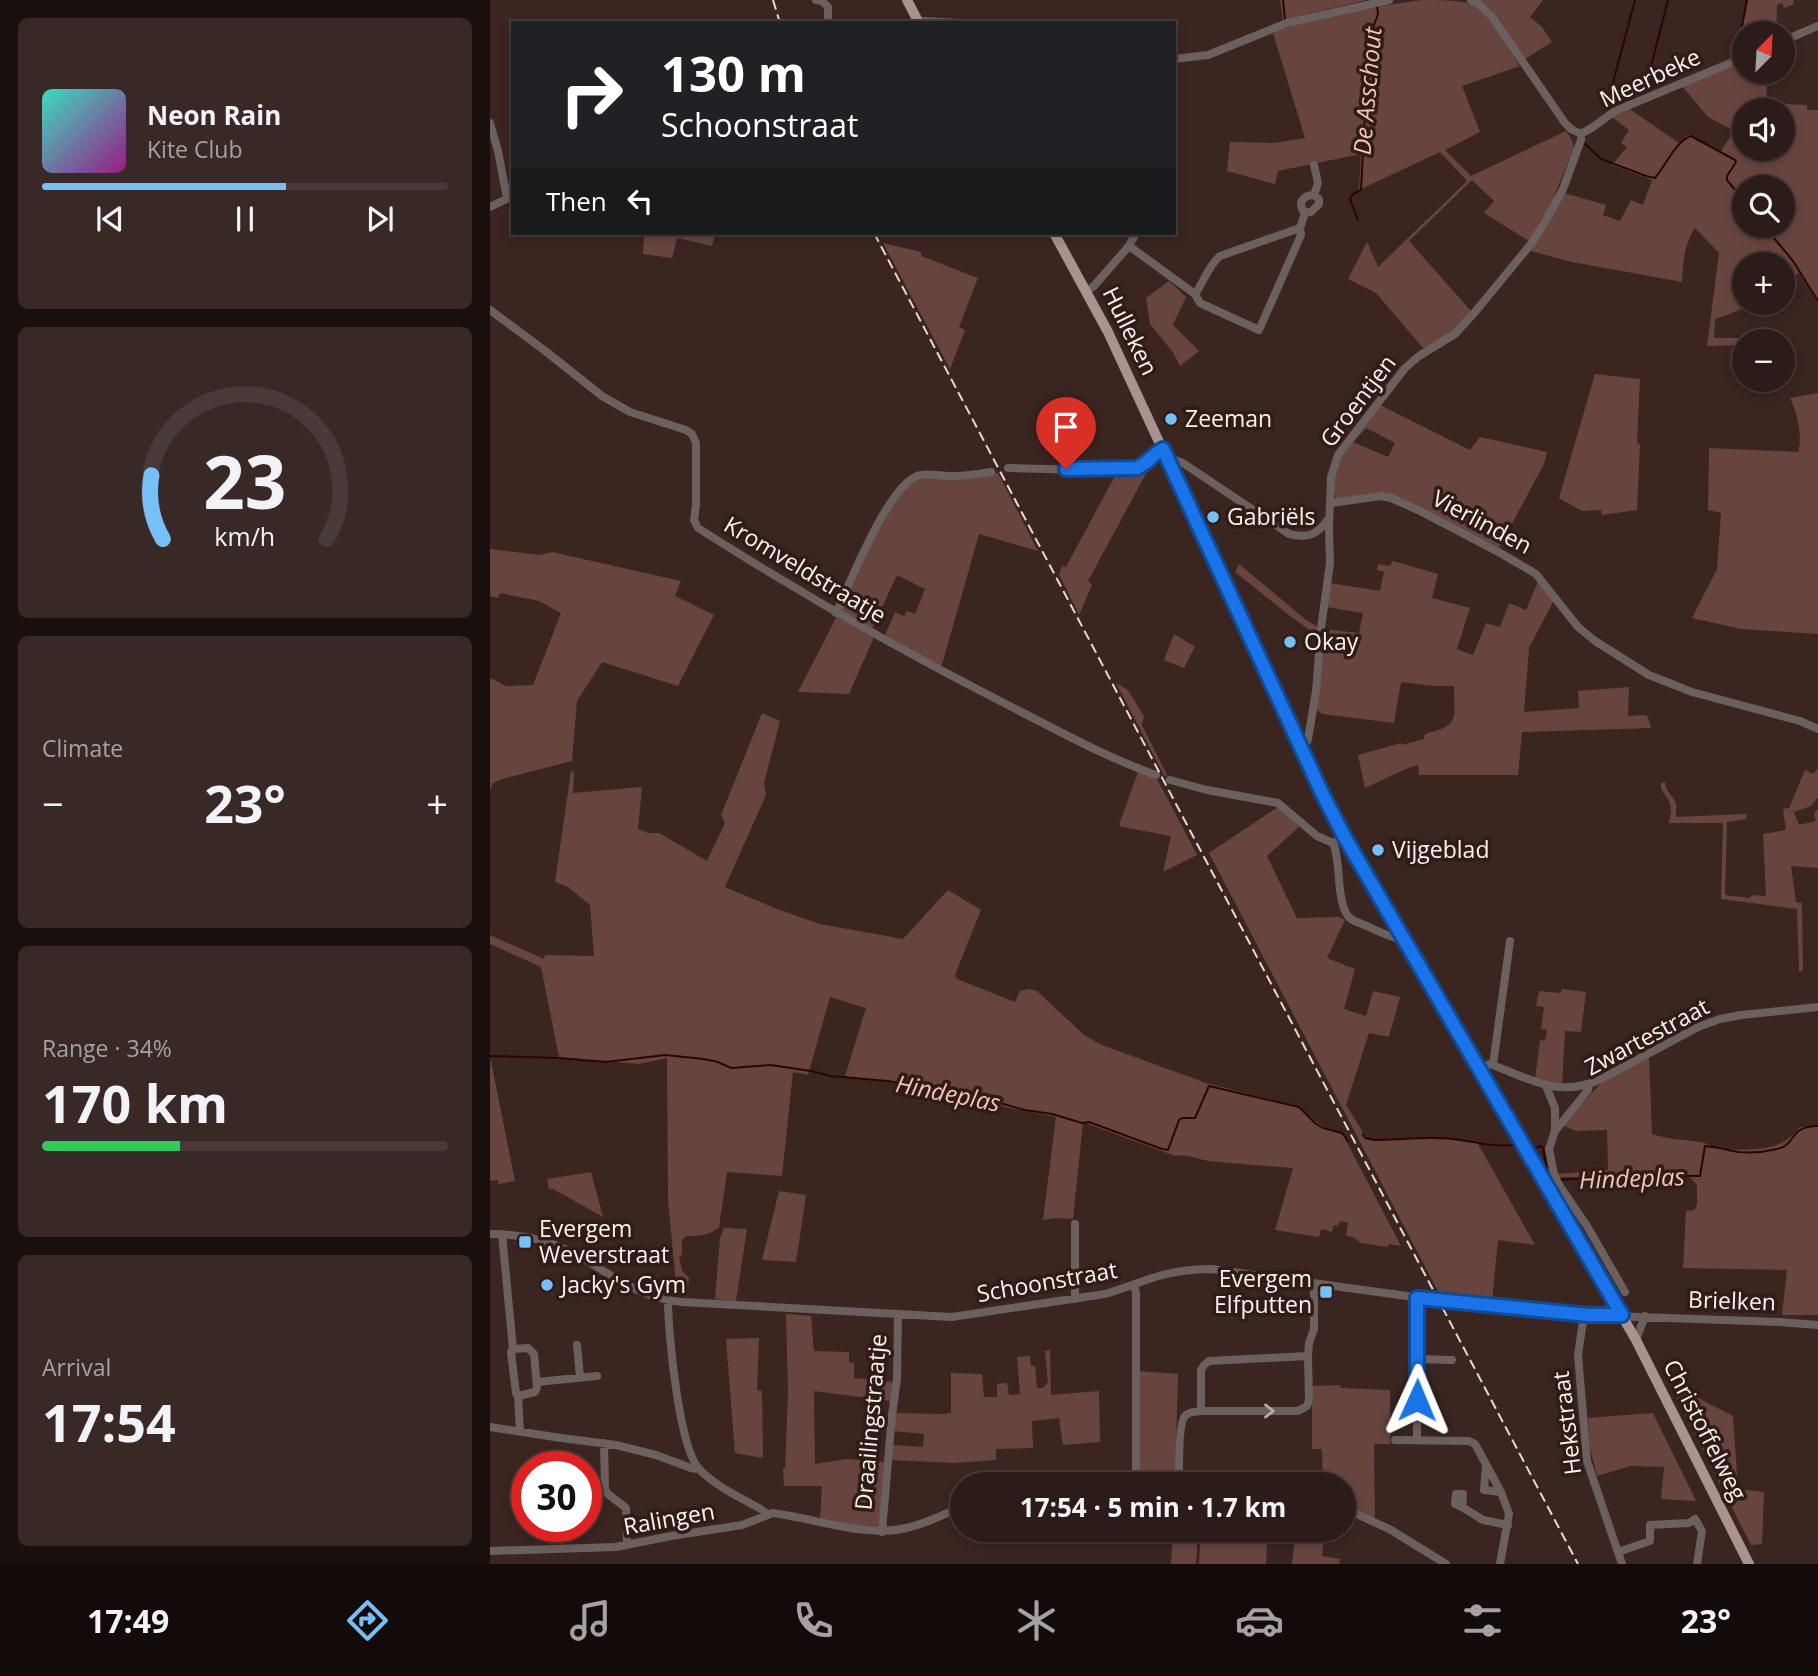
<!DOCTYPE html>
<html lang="en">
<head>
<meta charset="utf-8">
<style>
	:root { --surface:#2c1c19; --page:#382926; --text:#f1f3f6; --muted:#a6a1a2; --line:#483a38; --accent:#76c0f7 }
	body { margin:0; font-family:"Open Sans",sans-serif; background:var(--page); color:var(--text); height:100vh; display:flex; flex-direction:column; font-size:26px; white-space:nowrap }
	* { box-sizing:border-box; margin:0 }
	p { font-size:23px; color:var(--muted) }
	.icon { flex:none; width:38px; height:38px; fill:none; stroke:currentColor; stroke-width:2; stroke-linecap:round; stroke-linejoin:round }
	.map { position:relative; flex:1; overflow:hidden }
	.drawer { display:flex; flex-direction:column; gap:18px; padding:18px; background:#180f0e; width:490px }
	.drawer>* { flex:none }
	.guide { position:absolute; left:21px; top:21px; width:665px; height:214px; border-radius:0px; box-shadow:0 4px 10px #0003,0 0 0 2px var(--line); background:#202124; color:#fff; overflow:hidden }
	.needle { width:46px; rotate:24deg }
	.tools { position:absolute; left:1242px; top:21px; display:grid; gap:14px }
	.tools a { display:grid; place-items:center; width:63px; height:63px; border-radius:50%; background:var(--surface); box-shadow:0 4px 10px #0003,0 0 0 2px var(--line); font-size:35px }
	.speed { position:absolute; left:21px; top:1451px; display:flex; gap:14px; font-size:35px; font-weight:700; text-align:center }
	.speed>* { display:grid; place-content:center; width:91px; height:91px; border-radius:50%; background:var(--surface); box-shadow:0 4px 10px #0003,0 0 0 2px var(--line); line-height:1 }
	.speed .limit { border:10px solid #d22; background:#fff; color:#111 }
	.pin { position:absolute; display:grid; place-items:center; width:60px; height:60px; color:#fff; margin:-72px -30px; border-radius:50% 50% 50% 0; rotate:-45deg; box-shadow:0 0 7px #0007 }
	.pin .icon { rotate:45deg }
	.me { position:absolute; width:77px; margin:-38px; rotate:1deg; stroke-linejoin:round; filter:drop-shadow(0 0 5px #0008) }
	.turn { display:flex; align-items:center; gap:24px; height:147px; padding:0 35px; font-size:32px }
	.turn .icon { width:91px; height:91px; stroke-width:2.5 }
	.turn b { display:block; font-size:49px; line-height:60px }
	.then { display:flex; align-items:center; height:66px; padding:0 35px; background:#0003; gap:14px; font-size:26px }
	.big { font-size:52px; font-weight:700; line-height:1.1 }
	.drawer .card { flex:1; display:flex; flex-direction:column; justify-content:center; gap:10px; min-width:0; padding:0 24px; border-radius:10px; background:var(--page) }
	.drawer .dial { align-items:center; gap:0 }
	.dial svg { height:182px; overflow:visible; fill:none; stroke:var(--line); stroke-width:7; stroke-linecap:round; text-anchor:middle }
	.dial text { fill:var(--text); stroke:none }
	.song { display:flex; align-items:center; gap:21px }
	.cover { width:84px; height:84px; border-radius:10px; background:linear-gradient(135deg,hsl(170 70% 55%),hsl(310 70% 35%)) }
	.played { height:7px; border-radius:4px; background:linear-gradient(90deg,var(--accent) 60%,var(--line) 60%) }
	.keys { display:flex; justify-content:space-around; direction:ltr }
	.heat { display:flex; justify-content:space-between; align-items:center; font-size:38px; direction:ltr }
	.charge { height:10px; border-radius:5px; background:linear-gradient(90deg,#34c759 34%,var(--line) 0) }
	.trip { position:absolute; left:460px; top:1472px; width:406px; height:70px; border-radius:35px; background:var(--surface); box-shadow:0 4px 10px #0003,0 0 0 2px var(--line); font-weight:700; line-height:70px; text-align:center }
	.menu { display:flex; height:112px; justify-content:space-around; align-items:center; background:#120b0a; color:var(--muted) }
	.menu .icon { width:49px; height:49px }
	.menu .active { color:var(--accent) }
	.menu b { font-size:32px; color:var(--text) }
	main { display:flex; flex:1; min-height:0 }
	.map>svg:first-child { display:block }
	.green { fill:#67453e; fill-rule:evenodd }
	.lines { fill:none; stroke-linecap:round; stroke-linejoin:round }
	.stream { stroke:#2e0400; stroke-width:2 }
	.minor { stroke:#6b605d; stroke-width:8 }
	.major { stroke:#aa938e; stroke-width:10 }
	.rail { stroke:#e6d9d6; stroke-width:2; stroke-dasharray:10 5; stroke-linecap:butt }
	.oneway { stroke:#b4a9a6 }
	.route-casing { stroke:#114b97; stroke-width:18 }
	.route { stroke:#1a73e8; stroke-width:12 }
	.poi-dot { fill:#76c0f7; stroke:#301c17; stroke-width:2.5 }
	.labels { text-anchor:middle; stroke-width:7; stroke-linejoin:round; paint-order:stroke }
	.street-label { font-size:23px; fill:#fef2ef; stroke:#301c17 }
	.poi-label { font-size:23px; fill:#fef2ef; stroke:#301c17; text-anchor:start }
	.water-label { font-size:24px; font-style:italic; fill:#f6c3b8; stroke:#301c17 }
</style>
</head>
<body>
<main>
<section class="drawer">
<div class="card">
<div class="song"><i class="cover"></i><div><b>Neon Rain</b><p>Kite Club</p></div></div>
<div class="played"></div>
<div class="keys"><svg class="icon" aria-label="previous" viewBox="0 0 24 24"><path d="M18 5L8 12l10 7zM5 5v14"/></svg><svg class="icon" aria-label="pause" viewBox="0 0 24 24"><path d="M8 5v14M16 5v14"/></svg><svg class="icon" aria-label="next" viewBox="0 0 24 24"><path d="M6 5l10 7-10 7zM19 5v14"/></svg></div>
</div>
<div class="card dial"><svg viewBox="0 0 100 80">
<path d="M14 69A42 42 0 1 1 86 69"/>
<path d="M14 69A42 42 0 0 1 9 41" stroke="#76c0f7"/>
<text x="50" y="56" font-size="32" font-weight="700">23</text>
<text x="50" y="72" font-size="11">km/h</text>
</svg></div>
<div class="card"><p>Climate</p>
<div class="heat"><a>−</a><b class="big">23°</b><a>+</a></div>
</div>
<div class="card"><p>Range · 34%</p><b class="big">170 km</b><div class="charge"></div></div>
<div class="card"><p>Arrival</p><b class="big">17:54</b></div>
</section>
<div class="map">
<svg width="1328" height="1564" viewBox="0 0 1328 1564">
	<rect width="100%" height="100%" fill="#3a2521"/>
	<path class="green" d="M790,0H877L793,20Z
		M932,0C948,0 968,0 982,4C998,12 1020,51 1030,66L972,86L990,132L955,150L981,176L1076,131L1082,140L1084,148L1059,208L1039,241L994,213L1004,201L982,180L919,241L981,311C968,326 954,344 933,348L886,293L858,279L877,242L888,267L977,181L950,152L869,190L871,154L788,171L785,184L737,171L740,142L785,143L815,138L783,33C830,14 882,7 932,0Z
		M989,0H1053L1040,17L1052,27L1062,42L1035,59L1000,9Z
		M1257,0H1303L1304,4L1294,8L1292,3L1287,5L1286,33H1255V53L1248,56L1249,42Z
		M1296,43L1294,75H1278L1275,109L1295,110L1296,104L1317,105V110H1328V303L1309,273L1293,283V264H1255V303H1261L1247,311L1225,319L1224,338H1255V345L1217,346L1229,253L1205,228C1194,244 1193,262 1192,282L1082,262L1041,251L1058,223L1074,193L1116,205L1113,215L1130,221L1141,200L1153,205L1162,180L1122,165L1137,147L1131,143L1139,130L1122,117L1138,108L1189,143L1196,136L1200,135L1231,151L1244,131L1218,117L1192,86L1255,60V72H1293V44ZM1255,110H1293V149H1255ZM1255,187H1293V226H1255Z
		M154,233H225L222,246L187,238L182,258L153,254Z
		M393,243L431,252V256L488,278L469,327L475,330L460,369Z
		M679,281L696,297L683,325L709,351L690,366L682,351L660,324L656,298Z
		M1105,374L1150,379L1147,443L1150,444L1147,510L1112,515L1111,510L1092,511L1069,498Z
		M1328,393V634L1251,629L1202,618L1227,569L1231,513L1218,510L1219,448L1308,452C1313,437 1307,412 1300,398Z
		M888,404L980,450L990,437L1057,452L1054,464L1009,548L909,498L846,500C835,463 868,432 888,404ZM876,428L905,443L898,457L863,442Z
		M657,466L659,468L598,581L602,585L589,615L569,574L572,566L576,567L627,472Z
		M508,473L548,551L489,534L451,668L395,635L405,612L414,616L417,611L425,614L435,589L407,575L381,631L350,613L388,527L407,498L425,478H467Z
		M0,549L50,555L62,552L191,581L185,596L224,615L188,686L112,662L87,701L82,761L12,779L3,783L0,791V678L16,686L43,685L71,613L49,601L10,593L8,598L0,596Z
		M903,561L948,574L942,598L980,608L967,649L983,655L996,623L1010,627L1019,603L1036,610L1049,579L1064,600L1039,648L1034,712L1089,708L1088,691L1139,687L1138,716L1157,715L1161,728L1032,732L1028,775H929L928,765L918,768L875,788L868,755L911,743L912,745L934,739L935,734C971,725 964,719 964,686H944L911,682L904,723L832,714L827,710L834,629L869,633L873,613L836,607L840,583L890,591L894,572L887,570L888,564L900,566Z
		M749,564L815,619L828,627L824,633L800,616L745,572Z
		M347,616L384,637L359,694L308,692Z
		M684,634L705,647L694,668L674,660Z
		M626,683L638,690L654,716L652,725L678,777L674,775Z
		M272,713L290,721L274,783L276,795L235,887L287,909L330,924L413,939L458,890L491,910L465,975L467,979L525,1002L530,991L539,989L547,991L594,1035L612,1045L716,1083L803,1105C823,1115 827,1129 852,1133L911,1246L899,1244L898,1247L871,1243L863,1237L856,1236L858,1223L850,1221L848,1226L844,1225L842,1232L831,1229L829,1237L785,1230L803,1168C775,1166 747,1164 719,1161C707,1159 697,1154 685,1156L593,1122L583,1219L566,1218L553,1220L566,1117L495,1103V1101L449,1093L422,1085L355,1076L376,1008L340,997L318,1075L303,1072L292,1176L237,1172L229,1227C219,1236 208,1236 196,1236L192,1240V1255L189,1256L192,1271L199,1278L197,1297L187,1295L178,1199L177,1058L149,1064L69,1057L51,967L0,944V935L54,959L55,955L104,956L100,905L78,887L65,882L81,771L84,772L83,793L152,787L148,829L158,833H169L217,861L235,823L231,815Z
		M1328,768V797L1321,806L1304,812L1309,825L1326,821L1324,814L1328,808V868L1301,866L1306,902L1312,903L1313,971H1309L1307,909L1231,899L1233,823H1179C1183,803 1181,804 1171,789V783L1175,782L1176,788L1186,803V817L1256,814L1257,819L1237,822L1235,895L1260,898L1261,895L1276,896L1273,834L1296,830L1293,809L1299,808L1315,770L1323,774Z
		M648,772L667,779L707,855L673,872L681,836L632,827L629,825Z
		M788,807L810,826L777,856L807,918L849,917L855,920L837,958L865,969L854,1009L876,1016L883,991L910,997L899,1037L879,1033L856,1105L878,1140L949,1138L987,1142L1045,1245L1008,1240L1002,1302L951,1297L719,853Z
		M1072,989L1096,992L1091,1032L1075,1031L1072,1085L1045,1079L1050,1040L1055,1041L1057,1030L1051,1029L1054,1007L1046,1006L1049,991L1071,993Z
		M1159,1057L1162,1134C1181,1140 1191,1139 1210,1142C1215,1142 1219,1146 1225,1147C1240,1151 1275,1151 1289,1144C1298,1140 1304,1134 1310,1127L1328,1126V1315H1292L1297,1270L1193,1268L1196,1211L1204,1210L1207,1205V1185L1200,1177H1068V1174L1118,1170L1117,1130L1086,1131L1072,1125L1113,1081Z
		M0,1061H1L25,1181L8,1184V1180L0,1181Z
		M101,1172L112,1213L113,1217L63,1189H59L57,1179Z
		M289,1191L316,1195L306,1262L272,1260Z
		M234,1228L257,1229L246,1301L225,1299L230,1238Z
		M296,1314L321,1316L324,1351L359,1352V1362L364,1363V1378L403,1382L401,1401L324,1391L325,1464L357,1459L394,1462L389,1525L386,1529L330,1519L332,1486H294L293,1469L295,1468L298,1392Z
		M269,1338L267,1390L272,1391L273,1458L245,1453L236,1339Z
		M560,1350L561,1395L609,1391L610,1442L573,1445L569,1418L542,1421L543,1448L506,1449V1460L464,1463L400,1460L402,1445L433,1447L434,1434L403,1431L404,1413L453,1414L461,1413V1373L492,1374L494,1397H507V1384L517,1383L519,1395L530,1394L527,1357L540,1356L541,1366H545L547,1388H553L558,1382L555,1351Z
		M648,1371L688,1374L685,1481L649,1479Z
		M1179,1383L1243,1416L1248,1489L1274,1492L1272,1544L1261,1545Z
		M850,1385L851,1388L900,1390V1444H884L885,1519L854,1505V1484H833L832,1449H822V1386Z
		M1163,1413L1206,1501L1171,1499L1174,1467L1140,1466L1107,1476L1100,1448L1098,1418Z
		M683,1530H708L706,1564H681Z
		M806,1530H835L832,1556L850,1559L849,1564H802Z
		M711,1531L754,1533L753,1542L777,1544L776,1564H709Z"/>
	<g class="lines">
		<path class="stream" d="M793,0L795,19
			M1247,52L1257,0
			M1155,90L1178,0
			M1120,108L1121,90L1145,0
			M1095,144L1111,159L1156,176L1165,178C1175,166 1187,140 1201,136L1245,160L1246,162L1237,176V180L1255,202
			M868,220L860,199L863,194L871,190L879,39L888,14L887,6
			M1274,226L1303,261L1328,301
			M0,1056L67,1058L116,1062L175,1055L214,1059L228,1062L241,1068L281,1065L321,1071L340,1076L398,1081L424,1086L451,1093L499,1100L535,1110L562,1114L592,1123L599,1122L672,1149L678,1150L689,1120L692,1118H705L719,1086L809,1107L826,1124L833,1128L852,1133L858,1141
			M873,1134L875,1138L884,1140C910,1140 936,1136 962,1139C984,1141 1007,1149 1029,1144
			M1037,1140H1039L1044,1148L1051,1146L1053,1148L1057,1170L1062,1183L1065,1182
			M1070,1180L1145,1175L1210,1176L1215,1146C1227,1147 1237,1150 1248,1152C1259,1153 1275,1152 1287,1149C1307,1145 1298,1126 1328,1126"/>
		<path class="minor" d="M326,0L332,1L338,7V23
			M981,0L990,5L1002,17L1075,123L1081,129L1091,134
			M430,23L434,21L469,23
			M1293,41L1328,26
			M684,59L718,55L797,23L899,0
			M0,123L8,151L17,198
			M1091,134L1103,127L1125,111L1255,57
			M0,207L23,196
			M815,213C807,204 812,195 824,195
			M639,246L705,294L710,303L769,330L811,235L810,228L815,213L821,212L829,204V199L824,195L828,183L824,165
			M597,290L603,287L639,246L646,233
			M705,294C714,282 718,266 730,256L810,228
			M0,310L54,350L112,396L140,412L196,430L202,434L206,443V505L204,520L208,528C307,591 408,649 512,702C563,728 613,756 666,775
			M680,463L685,460L693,463L799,534C819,539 828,534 839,518
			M518,468L597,470L647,468C658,463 663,454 673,449
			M841,503L891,496L901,498L930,511L1012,554L1046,574L1088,627L1105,641L1159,675L1202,692L1310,721L1328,729
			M346,613C360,583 397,488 427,476C437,472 453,477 464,476C477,476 489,474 501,472
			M813,750L818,739L826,691L831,628L840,563L839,527L841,477L848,455L915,368L929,356L965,334L985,312L1041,244L1055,222L1073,189L1091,140V134
			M680,780L717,790L788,803L827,836L843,843L854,836
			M843,843C852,862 845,907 861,919C866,922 872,924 877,926C889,932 900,937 913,940
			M1003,1065L1020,941
			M989,1069L1000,1064C1041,1079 1068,1099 1111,1079L1208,1027L1230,1019L1251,1015L1328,1007
			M1056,1086L1065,1108V1131L1059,1149L1064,1174L1069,1185L1097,1226L1135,1292
			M1065,1131L1098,1090L1099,1085
			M0,1234C28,1234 54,1238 79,1251C119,1271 145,1298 192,1302L462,1317L615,1294C633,1289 651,1281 669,1276C686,1271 703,1269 721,1269L946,1300L1094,1315L1289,1322L1328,1325
			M12,1234L23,1349L21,1352L26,1393L28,1396L30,1431
			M644,1285L646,1293V1482
			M585,1299V1224
			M178,1300C178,1332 189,1450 210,1470C222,1482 244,1495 260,1503C266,1507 273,1509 278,1515L282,1513C325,1518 374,1538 416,1528C436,1524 454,1514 472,1507
			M1094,1315L1088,1355L1097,1461L1132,1564
			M1146,1340L1155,1316
			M87,1345L90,1377
			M23,1349L38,1348L44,1354L47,1387L45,1392L28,1396
			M928,1359L962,1360
			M47,1382L107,1376
			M711,1411V1370L714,1365L719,1361L818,1356
			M0,1427L71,1438L126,1445L166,1455L201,1468L208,1469
			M905,1440L979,1441L985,1444L1011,1492L1019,1514L1010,1564
			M927,1440V1298
			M114,1443L115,1489L118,1494L136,1508L137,1545
			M996,1465L994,1490L1011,1492
			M591,1484L606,1482L688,1484
			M689,1484C689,1472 688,1423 695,1416C699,1411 706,1412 711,1411H808L817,1406L819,1400L818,1356L819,1343L824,1329V1283
			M972,1507L965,1504L966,1494H973L972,1507L993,1520L1018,1525
			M854,1508L901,1530L956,1564
			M392,1532L402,1415L407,1379L408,1316
			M0,1551L126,1547L181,1536L252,1525L278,1515
			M1128,1552L1160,1541V1525L1199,1523L1205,1519L1212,1531L1207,1564"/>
		<path class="major" d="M417,0L429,23
			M564,233L618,332L832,793L854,836L1146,1340L1259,1564"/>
		<path class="rail" d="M283,0L290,23
			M384,233L1088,1564"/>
	</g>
	<defs><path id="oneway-chevron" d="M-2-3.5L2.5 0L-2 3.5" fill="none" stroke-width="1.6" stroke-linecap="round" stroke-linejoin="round" transform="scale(1.75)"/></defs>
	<use class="oneway" href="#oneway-chevron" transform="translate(779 1411)"/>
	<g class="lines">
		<defs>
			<path id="route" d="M576,469L647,468C658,463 663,454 673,449L832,793L854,836L1132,1315H1098L927,1298V1400"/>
		</defs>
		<use href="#route" class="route-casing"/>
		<use href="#route" class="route"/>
	</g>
	<g class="poi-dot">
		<circle cx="681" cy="419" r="7"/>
		<circle cx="723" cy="517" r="7"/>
		<circle cx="800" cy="642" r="7"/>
		<circle cx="888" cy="850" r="7"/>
		<rect x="28" y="1235" width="14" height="14" rx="3.5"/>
		<circle cx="57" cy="1285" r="7"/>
		<rect x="829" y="1285" width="14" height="14" rx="3.5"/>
	</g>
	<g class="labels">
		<g class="street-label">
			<text transform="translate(1160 78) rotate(-25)" y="8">Meerbeke</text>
			<text transform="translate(640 331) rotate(64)" y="8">Hulleken</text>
			<text transform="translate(868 401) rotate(-53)" y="8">Groentjen</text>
			<text transform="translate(992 522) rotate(28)" y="8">Vierlinden</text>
			<text transform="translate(315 570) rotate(31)" y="8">Kromveldstraatje</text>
			<text transform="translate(1157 1037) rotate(-28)" y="8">Zwartestraat</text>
			<text transform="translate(557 1282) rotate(-10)" y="8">Schoonstraat</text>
			<text transform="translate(1242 1301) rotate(2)" y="8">Brielken</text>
			<text transform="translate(381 1422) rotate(-85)" y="8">Draailingstraatje</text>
			<text transform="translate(1077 1423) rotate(-97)" y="8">Hekstraat</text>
			<text transform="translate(1215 1430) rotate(63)" y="8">Christoffelweg</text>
			<text transform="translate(179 1519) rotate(-10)" y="8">Ralingen</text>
		</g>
		<g class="poi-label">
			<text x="695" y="427">Zeeman</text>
			<text x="737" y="525">Gabriëls</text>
			<text x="814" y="650">Okay</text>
			<text x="902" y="858">Vijgeblad</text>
			<text x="49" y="1237">Evergem<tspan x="49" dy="26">Weverstraat</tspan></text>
			<text x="822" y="1287" text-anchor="end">Evergem<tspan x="822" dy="26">Elfputten</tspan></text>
			<text x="71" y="1293">Jacky's Gym</text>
		</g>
		<g class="water-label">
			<text transform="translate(878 91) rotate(-85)" y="8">De Asschout</text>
			<text transform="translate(458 1094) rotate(11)" y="8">Hindeplas</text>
			<text transform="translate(1142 1179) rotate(-2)" y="8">Hindeplas</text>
		</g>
	</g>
</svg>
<div class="tools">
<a><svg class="needle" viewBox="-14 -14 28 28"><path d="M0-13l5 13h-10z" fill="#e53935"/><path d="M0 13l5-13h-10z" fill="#a6a1a2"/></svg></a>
<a><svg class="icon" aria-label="sound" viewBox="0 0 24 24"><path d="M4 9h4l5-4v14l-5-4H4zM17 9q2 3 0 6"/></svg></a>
<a><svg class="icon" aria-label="search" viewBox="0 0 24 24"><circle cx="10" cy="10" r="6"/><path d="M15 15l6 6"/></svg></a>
<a>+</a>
<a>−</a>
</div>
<div class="speed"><div class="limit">30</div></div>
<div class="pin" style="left:576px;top:469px;background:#d93025"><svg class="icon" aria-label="arrive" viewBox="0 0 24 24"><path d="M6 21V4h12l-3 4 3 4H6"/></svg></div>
<svg class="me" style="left:927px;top:1400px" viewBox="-20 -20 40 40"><path d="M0-17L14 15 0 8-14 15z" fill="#1a73e8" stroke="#fff" stroke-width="4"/></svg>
<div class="trip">17:54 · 5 min · 1.7 km</div>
<div class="guide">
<div class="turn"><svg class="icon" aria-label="right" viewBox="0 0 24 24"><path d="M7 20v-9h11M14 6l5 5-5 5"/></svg><div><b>130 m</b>Schoonstraat</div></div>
<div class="then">Then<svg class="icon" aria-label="left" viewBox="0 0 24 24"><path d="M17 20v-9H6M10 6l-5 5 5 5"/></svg></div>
</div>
</div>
</main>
<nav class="menu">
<b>17:49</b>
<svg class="icon active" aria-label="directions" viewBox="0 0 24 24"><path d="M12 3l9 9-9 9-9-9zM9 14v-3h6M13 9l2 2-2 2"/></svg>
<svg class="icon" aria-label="music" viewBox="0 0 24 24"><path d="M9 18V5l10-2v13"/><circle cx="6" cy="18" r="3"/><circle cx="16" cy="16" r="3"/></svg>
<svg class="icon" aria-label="phone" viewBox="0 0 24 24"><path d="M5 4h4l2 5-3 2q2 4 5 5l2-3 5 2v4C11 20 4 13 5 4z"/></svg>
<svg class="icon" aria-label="climate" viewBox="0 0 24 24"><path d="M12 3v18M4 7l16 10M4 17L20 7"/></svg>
<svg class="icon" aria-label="car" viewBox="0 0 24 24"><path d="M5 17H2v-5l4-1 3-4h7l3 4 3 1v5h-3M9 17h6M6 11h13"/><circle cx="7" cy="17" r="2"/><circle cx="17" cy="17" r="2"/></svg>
<svg class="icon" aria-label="filters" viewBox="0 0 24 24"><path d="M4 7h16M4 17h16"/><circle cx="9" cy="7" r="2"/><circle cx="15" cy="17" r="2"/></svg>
<b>23°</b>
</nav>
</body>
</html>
